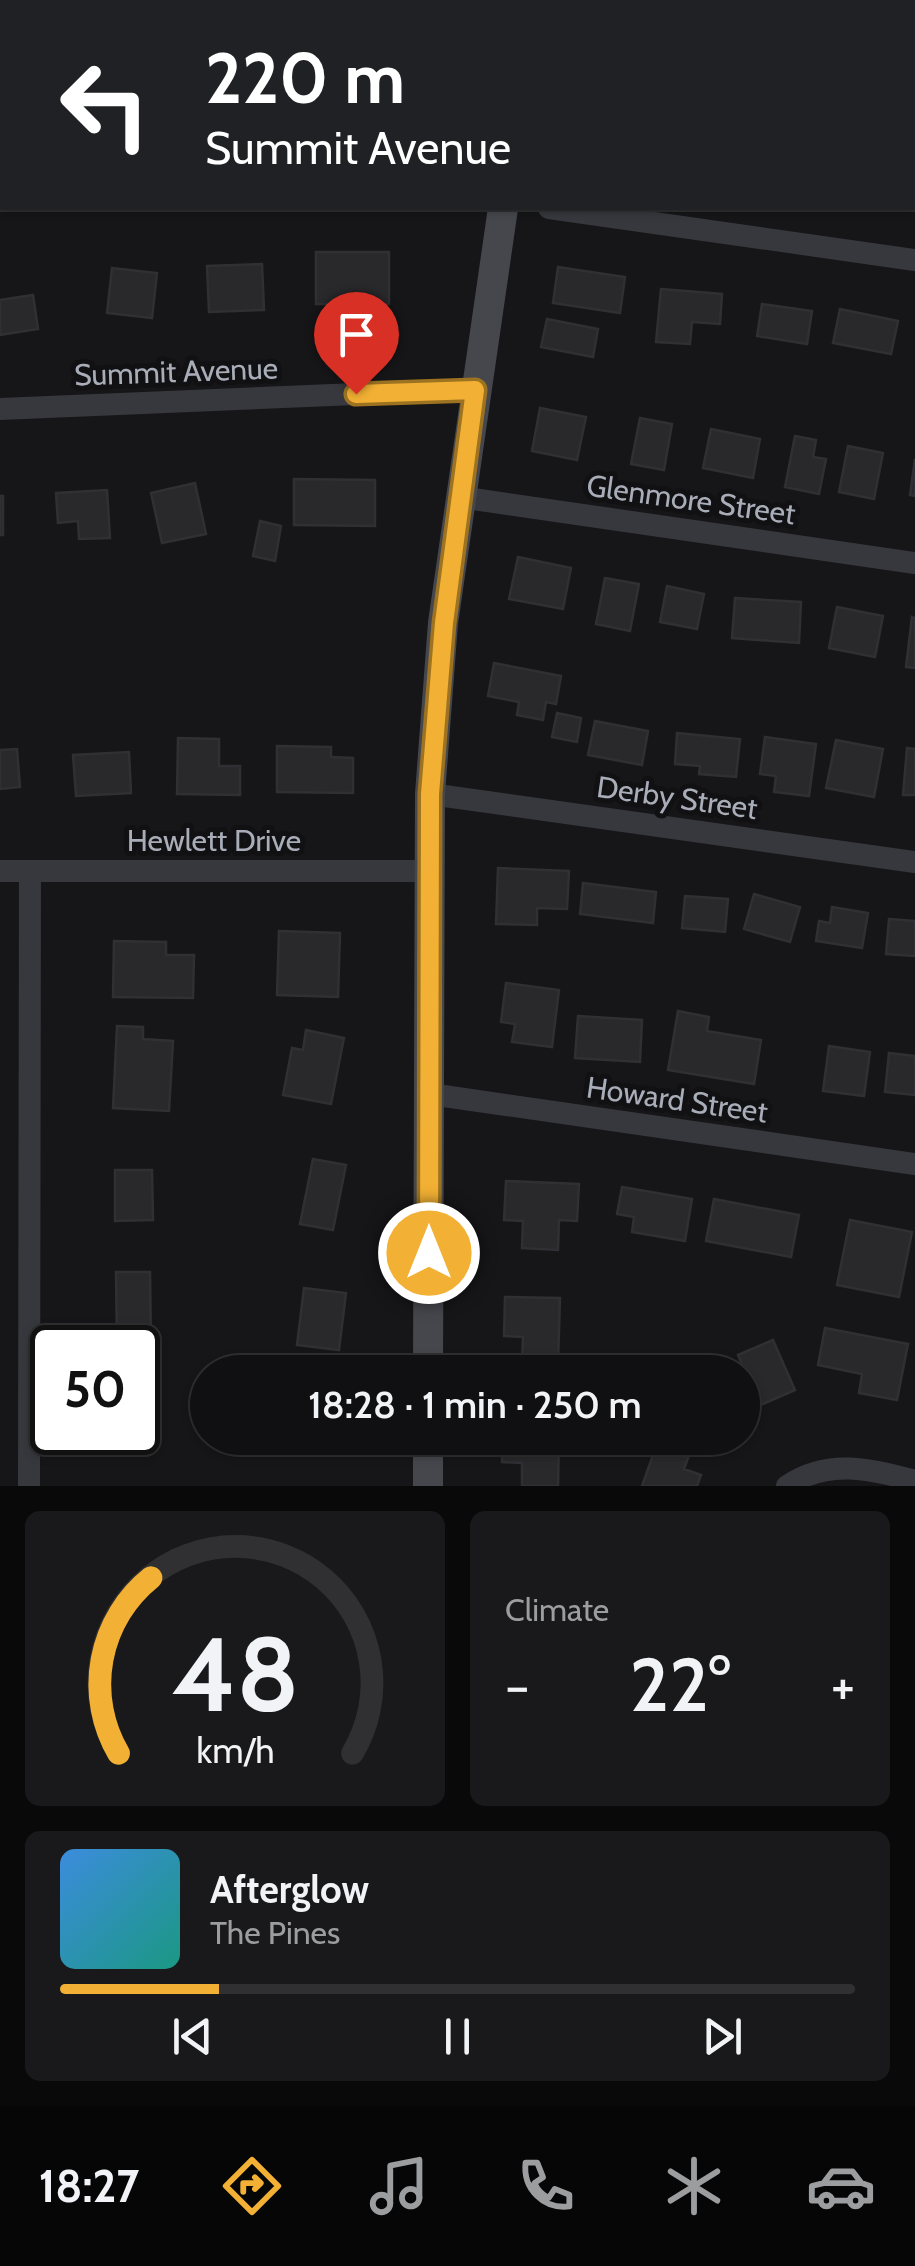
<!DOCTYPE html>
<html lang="en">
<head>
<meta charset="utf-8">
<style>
	:root { --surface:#101012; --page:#19191b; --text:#f1f3f6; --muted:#9c9d9f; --line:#303032; --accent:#f2b134 }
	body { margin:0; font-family:Cabin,sans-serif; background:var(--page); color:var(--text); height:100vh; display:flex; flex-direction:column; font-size:38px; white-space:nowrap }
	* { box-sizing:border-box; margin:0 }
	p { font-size:32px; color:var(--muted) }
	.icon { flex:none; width:55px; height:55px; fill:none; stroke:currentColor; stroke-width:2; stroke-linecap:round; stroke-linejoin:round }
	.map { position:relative; height:1486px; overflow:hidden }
	.details { display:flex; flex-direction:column; gap:25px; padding:25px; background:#09090a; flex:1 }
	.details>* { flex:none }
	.top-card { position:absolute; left:0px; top:0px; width:915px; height:210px; box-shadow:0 2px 8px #0004,0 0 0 2px var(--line); background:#202124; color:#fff; overflow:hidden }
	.speed { position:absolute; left:30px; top:1325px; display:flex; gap:20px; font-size:50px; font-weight:700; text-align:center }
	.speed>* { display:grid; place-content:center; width:130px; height:130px; border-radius:50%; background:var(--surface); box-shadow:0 2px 8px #0004,0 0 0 2px var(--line); line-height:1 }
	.speed .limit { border:5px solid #111; border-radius:15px; background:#fff; color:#111 }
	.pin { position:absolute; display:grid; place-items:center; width:85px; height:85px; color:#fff; margin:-102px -42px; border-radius:50% 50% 50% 0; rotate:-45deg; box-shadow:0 0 10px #0007 }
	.pin .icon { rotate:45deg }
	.me { position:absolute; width:110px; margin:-55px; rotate:0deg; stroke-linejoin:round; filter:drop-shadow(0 0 8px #0008) }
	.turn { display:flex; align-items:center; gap:35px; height:210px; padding:0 40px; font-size:45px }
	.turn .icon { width:130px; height:130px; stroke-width:2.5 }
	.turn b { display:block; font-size:70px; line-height:85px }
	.big { font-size:75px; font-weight:600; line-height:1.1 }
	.details .widget { flex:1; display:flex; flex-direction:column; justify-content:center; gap:15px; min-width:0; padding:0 35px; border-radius:15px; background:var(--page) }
	.details .dial { align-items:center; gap:0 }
	.dial svg { height:260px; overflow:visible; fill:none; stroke:var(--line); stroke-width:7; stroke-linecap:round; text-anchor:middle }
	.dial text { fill:var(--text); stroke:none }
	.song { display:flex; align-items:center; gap:30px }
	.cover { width:120px; height:120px; border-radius:15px; background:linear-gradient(135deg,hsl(210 70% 55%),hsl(170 70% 35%)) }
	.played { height:10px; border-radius:5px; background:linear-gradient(90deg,var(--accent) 20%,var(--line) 20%) }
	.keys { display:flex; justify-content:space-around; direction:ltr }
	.heat { display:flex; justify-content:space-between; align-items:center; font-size:55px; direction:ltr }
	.details .tiles { flex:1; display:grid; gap:25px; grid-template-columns:1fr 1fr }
	.widget:last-child { grid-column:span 2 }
	.trip { position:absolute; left:190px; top:1355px; width:570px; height:100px; border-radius:50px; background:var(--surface); box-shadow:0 2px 8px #0004,0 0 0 2px var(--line); font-weight:600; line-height:100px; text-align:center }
	.tabs { display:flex; height:160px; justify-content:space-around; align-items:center; background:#060607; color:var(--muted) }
	.tabs .icon { width:70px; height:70px }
	.tabs .active { color:var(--accent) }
	.tabs b { font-size:45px; color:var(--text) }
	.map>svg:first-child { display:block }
	.building { fill:#29292c; stroke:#303034; stroke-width:2.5 }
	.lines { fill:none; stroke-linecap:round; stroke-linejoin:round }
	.street { stroke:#37383d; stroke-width:22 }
	.secondary { stroke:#45474d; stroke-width:30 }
	.route-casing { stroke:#9d7322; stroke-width:25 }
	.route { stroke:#f2b134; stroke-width:18 }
	.labels { text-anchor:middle; stroke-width:10; stroke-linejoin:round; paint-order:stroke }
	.street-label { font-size:30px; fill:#a8adb8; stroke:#111113 }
</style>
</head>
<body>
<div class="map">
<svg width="915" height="1486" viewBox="0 0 915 1486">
	<rect width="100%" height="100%" fill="#161618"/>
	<path class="building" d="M316,252H389V304H316Z
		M262,264L264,310L209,312L207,266Z
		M558,267L625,277L620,313L553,303Z
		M112,268L157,273L152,318L107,313Z
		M661,289L722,294L720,324L692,322L690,344L656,342Z
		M33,295L38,329L0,335V300Z
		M762,304L812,311L807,344L757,336Z
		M840,309L898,321L891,354L833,343Z
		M547,319L598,329L593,357L541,347Z
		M540,408L586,417L577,460L532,451Z
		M640,418L672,424L664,470L631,464Z
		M711,429L760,439L753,478L703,468Z
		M795,436L816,440L813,457L826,459L819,494L785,487Z
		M848,446L883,453L874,499L839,492Z
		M915,459V496L910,495Z
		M294,479L375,480V526L294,525Z
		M195,483L206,534L162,543L151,493Z
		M107,490L110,538L79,539L78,521L58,523L56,493Z
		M0,496H3V535H0Z
		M260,521L281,526L275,561L253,556Z
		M518,557L571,568L563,609L509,599Z
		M605,578L639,584L630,631L596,624Z
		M667,586L704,594L697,629L660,622Z
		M735,598L801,602L799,643L732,638Z
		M837,607L883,616L875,657L829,648Z
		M912,617L915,618V668L906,667Z
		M494,663L561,676L556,704L546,702L543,720L517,715L519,702L488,696Z
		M557,713L581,718L577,742L552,737Z
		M595,721L648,731L642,765L588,755Z
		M677,733L740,739L736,777L699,774L700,766L675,764Z
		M765,737L816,744L809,796L774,792L776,776L760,774Z
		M178,738L219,739V766H240V795L177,794Z
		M836,740L883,749L874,797L826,788Z
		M277,746L331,747V757L353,758V793L277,792Z
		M907,748L915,749V795H903Z
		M17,749L20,787L0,789V750Z
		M129,752L131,793L76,796L73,755Z
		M498,868L569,871L567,909L537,908V925L496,924Z
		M583,883L656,892L653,923L580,914Z
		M754,894L800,907L790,942L744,929Z
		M685,896L728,899L725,932L682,928Z
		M832,907L868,913L862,948L816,941L819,921L830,923Z
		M889,919L915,921V956L886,954Z
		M279,931L340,933L338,997L277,995Z
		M114,941L166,942V955H194L193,998L113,997Z
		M506,983L559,990L552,1047L512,1042L515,1024L501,1022Z
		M678,1011L709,1017L707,1031L761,1040L754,1084L668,1070Z
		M578,1016L642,1020L640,1062L575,1058Z
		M117,1026L143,1027V1039L173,1041L169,1111L113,1108Z
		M306,1030L344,1038L331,1104L283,1095L292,1048L303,1050Z
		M829,1046L870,1052L864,1096L823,1091Z
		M889,1053L915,1056V1095L885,1092Z
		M313,1159L346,1165L333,1230L300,1224Z
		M115,1170H152L153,1220L115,1221Z
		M506,1181L579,1184L577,1221L559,1220L558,1250L522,1248L523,1221L504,1220Z
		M622,1187L692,1199L685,1241L632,1232L634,1217L617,1214Z
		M714,1199L799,1215L791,1257L706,1241Z
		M850,1220L912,1232L899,1297L837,1285Z
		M116,1272H150L151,1346H117Z
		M304,1288L346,1293L339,1350L297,1345Z
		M505,1297L560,1298L558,1363L522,1362L523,1337L504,1336Z
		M825,1328L908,1344L897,1400L859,1393L862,1374L818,1365Z
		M773,1340L795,1390L742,1413L745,1372L738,1355Z
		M138,1378L153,1380L142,1453L111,1448L113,1432H138Z
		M503,1438H559L558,1486H522V1463L502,1462Z
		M659,1438L692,1447L684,1469L701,1475L697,1486H642Z"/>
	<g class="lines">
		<path class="street" d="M549,208L915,260
			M0,409L475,389
			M459,497L915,563
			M430,794L915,862
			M0,871H428
			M430,1094L915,1164
			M29,1486L30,871
			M787,1486C828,1458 870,1469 915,1481"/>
		<path class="secondary" d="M527,2V0
			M428,1372L430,794L443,623L503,208
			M428,1486V1438"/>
	</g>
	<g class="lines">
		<defs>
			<path id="route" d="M356,394L475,390L444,623L430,794L429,1253"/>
		</defs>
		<use href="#route" class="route-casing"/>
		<use href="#route" class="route"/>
	</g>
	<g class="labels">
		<g class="street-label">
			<text transform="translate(176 372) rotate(-2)" y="10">Summit Avenue</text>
			<text transform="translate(691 500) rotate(8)" y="10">Glenmore Street</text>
			<text transform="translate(677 798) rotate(8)" y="10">Derby Street</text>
			<text x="214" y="851">Hewlett Drive</text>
			<text transform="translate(677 1100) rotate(8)" y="10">Howard Street</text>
		</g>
	</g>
</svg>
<div class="speed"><div class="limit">50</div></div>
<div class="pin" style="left:356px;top:394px;background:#d93025"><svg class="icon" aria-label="arrive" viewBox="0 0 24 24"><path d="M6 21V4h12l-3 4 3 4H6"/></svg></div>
<svg class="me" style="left:429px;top:1253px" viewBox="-20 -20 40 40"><circle r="17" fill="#f2b134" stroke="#fff" stroke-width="3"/><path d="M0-11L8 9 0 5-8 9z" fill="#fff"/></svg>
<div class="trip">18:28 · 1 min · 250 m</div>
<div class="top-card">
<div class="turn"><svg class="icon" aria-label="left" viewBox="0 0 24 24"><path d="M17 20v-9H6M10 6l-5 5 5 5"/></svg><div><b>220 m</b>Summit Avenue</div></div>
</div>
</div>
<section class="details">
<div class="tiles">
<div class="widget dial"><svg viewBox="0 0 100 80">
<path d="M14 69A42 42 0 1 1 86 69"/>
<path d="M14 69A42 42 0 0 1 24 15" stroke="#f2b134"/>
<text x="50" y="56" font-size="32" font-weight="700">48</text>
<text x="50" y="72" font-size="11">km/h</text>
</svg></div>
<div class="widget"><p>Climate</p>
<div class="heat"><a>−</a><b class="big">22°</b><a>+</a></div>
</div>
<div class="widget">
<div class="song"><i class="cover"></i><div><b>Afterglow</b><p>The Pines</p></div></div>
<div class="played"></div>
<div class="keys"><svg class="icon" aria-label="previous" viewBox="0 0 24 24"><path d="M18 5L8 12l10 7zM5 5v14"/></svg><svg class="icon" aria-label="pause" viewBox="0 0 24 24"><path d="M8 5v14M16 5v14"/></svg><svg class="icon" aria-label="next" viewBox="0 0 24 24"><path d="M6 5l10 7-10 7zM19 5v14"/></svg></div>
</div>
</div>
</section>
<nav class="tabs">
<b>18:27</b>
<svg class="icon active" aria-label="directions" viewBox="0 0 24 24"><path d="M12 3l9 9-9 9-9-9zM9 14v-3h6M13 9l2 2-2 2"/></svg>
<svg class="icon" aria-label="music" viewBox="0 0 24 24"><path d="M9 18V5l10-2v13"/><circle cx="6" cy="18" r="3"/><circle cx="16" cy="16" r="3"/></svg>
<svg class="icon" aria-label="phone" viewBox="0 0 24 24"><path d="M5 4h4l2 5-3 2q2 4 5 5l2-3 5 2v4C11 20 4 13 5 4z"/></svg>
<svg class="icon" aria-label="climate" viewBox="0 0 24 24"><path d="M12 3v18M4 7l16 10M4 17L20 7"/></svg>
<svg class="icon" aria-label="car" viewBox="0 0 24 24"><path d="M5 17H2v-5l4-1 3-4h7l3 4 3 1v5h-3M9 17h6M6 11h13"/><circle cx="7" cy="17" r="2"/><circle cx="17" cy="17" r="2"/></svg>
</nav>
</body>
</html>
